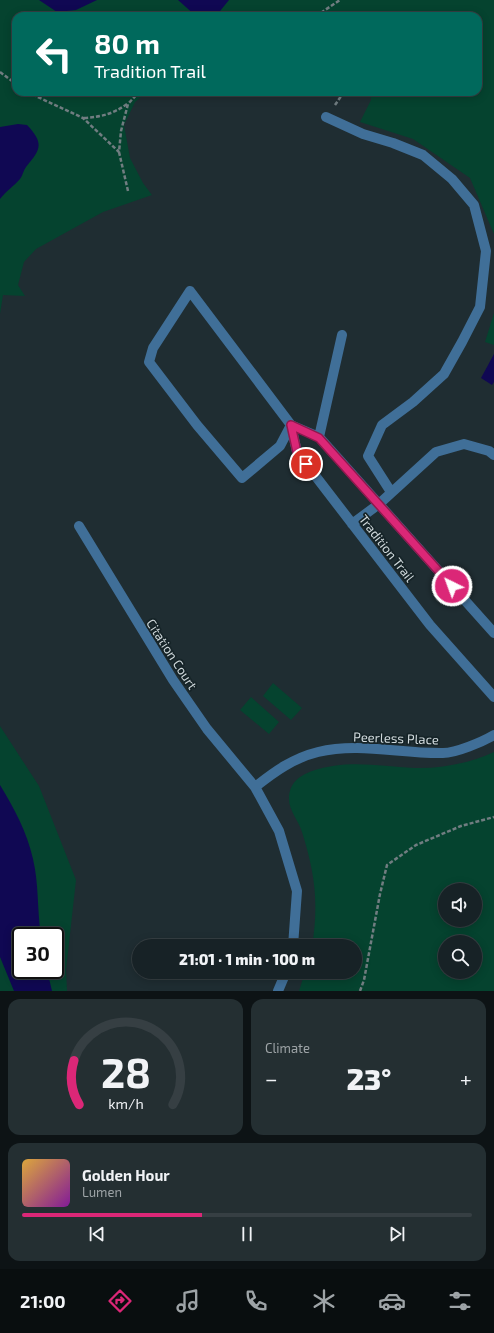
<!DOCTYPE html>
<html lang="en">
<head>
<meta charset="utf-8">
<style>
	:root { --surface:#172226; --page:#242f32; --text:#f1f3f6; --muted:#9ea4a7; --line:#363f43; --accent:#db2777 }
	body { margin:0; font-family:"Exo 2",sans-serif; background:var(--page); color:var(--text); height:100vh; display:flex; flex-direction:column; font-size:15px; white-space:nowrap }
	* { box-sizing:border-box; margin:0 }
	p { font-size:13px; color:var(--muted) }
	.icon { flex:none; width:22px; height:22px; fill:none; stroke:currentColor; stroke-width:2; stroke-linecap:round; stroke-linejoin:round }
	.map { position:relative; height:991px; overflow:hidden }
	.sheet { display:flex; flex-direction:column; gap:8px; padding:8px; background:#0d1315; flex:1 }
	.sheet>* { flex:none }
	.top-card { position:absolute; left:12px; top:12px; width:470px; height:84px; border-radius:12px; box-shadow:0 2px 10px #0003,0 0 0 1px var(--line); background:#00695c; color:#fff; overflow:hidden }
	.controls { position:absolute; left:438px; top:883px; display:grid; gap:8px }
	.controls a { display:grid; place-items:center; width:44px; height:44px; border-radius:50%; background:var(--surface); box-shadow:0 2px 10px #0003,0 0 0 1px var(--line); font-size:20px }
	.speed { position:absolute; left:12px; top:927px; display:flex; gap:8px; font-size:20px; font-weight:700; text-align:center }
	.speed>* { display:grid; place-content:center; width:52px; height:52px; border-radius:50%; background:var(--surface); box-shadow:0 2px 10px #0003,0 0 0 1px var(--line); line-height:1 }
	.speed .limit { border:2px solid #111; border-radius:6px; background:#fff; color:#111 }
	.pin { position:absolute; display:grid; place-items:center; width:34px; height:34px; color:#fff; margin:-17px; border:2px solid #fff; border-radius:50%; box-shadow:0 1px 4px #0007 }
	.me { position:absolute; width:44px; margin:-22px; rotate:318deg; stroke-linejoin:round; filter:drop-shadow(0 0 3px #0008) }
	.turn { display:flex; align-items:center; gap:14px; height:84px; padding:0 16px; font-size:18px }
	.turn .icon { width:52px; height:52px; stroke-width:2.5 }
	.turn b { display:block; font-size:28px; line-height:34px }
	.big { font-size:30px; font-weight:800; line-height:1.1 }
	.sheet .widget { flex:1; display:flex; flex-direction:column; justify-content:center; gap:6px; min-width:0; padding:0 14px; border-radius:12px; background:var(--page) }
	.sheet .dial { align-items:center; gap:0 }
	.dial svg { height:104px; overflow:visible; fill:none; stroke:var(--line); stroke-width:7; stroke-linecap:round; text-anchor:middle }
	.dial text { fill:var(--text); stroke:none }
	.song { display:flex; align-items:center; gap:12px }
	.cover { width:48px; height:48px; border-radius:6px; background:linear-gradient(135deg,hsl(40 70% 55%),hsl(290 70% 35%)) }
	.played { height:4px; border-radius:2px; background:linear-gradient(90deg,var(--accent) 40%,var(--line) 40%) }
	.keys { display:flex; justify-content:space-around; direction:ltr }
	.heat { display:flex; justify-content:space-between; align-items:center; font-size:22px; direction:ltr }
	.sheet .tiles { flex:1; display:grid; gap:8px; grid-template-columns:1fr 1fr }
	.widget:last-child { grid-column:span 2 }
	.trip { position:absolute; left:132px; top:939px; width:230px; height:40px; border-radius:20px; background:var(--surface); box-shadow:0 2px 10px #0003,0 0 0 1px var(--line); font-weight:800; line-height:40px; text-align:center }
	.menu { display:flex; height:64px; justify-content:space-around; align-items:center; background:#090e0f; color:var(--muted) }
	.menu .icon { width:28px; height:28px }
	.menu .selected { color:var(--accent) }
	.menu b { font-size:18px; color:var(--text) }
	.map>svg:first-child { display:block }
	.green { fill:#05432f; fill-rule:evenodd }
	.water { fill:#100853 }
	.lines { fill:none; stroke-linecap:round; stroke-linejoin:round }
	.path { stroke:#717d81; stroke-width:2.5; stroke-dasharray:4 2; stroke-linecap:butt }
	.minor { stroke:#406f98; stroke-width:10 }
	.route-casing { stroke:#8e194d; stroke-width:10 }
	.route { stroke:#db2777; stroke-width:7 }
	.labels { text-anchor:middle; stroke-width:3.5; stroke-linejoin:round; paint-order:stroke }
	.street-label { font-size:13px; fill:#d1dadd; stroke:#162428 }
</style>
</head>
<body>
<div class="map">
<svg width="494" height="991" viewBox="0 0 494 991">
	<rect width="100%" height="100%" fill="#1f2d32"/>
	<path class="green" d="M0,0H494V234L470,178L413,139L360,122L371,100L370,92H478V16H16V92H147L135,102L124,125L130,158L143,183L152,195L103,212L36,249L24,262L18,285L25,296L3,295L0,314Z
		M494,313V345L485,342Z
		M273,683L302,708L291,720L263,696Z
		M251,697L279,722L269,734L240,710Z
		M0,726L39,786L76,880L66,970L67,991H0ZM21,936H55V970H21Z
		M494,752V991H299L305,972H355V946H312C319,904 315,873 302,832C299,821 289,811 289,799C289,783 299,776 312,771C346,759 380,766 414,768C441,769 470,763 494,752ZM445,890H475V920H445ZM445,942H475V972H445Z"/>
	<path class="water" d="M39,0H97L76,10L57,12Z
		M178,0H229L216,16H196Z
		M18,124L27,125C45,144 40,150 26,167C23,171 23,175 20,179C14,186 6,191 0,199V127Z
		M494,354V382L492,385L481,378Z
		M0,785C14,808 27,832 33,859C39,884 37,910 41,936H21V970H47L52,991H14L0,957Z"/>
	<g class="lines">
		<path class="path" d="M316,16L340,0
			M0,72L16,84
			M27,92L83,118L119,152L121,131L128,104L139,92
			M335,105L344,92
			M84,118C101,117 113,114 127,104
			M119,152L128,191
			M360,991L364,980L380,894L387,865L416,845L461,826L494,817"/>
		<path class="minor" d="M326,117L363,134L393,143L423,155L452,179L474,205L486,251L480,307L462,342L444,374L413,402L382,425L368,456L391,492
			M291,425L280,446L242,478L197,425L149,362L153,348L190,291L291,425L297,452L430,625L494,697
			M291,425L319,437L494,633
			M319,437L342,335
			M352,524L379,504L436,452L464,444L489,451L494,455
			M79,526L173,680L207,729L255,787
			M293,946L297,891L279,831L255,787C274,772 293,758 318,752C359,742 401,754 443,753C456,753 482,742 494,735
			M278,991L286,972"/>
	</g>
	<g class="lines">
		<defs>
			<path id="route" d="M306,464L297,452L291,425L319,438L452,586"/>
		</defs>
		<use href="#route" class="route-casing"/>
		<use href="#route" class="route"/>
	</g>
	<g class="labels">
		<g class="street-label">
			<text transform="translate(387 548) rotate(52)" y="5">Tradition Trail</text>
			<text transform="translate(172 654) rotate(57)" y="5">Citation Court</text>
			<text transform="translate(396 738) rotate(2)" y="5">Peerless Place</text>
		</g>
	</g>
</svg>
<div class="controls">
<a><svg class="icon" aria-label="sound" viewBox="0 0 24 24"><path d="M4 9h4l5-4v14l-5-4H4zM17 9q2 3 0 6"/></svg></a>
<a><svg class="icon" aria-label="search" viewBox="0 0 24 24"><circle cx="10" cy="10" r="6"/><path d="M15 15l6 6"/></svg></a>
</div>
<div class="speed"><div class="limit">30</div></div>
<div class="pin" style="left:306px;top:464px;background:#d93025"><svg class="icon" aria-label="arrive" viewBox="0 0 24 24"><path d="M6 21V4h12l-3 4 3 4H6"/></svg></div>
<svg class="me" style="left:452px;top:586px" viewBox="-20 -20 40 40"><circle r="17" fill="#db2777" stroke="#fff" stroke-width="3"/><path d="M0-11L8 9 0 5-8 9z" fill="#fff"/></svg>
<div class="trip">21:01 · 1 min · 100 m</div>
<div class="top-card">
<div class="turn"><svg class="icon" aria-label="left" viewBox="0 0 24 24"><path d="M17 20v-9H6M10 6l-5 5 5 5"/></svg><div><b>80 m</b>Tradition Trail</div></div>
</div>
</div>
<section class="sheet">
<div class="tiles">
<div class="widget dial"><svg viewBox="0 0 100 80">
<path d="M14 69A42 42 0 1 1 86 69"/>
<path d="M14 69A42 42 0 0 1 10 35" stroke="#db2777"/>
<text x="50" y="56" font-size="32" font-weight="700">28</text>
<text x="50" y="72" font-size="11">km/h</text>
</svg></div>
<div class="widget"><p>Climate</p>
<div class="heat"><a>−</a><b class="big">23°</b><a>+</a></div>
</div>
<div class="widget">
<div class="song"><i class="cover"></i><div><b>Golden Hour</b><p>Lumen</p></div></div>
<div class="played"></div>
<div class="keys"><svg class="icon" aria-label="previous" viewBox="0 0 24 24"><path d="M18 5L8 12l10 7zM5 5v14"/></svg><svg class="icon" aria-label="pause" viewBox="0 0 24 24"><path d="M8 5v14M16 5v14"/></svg><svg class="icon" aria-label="next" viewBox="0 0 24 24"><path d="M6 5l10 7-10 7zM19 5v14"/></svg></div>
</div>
</div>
</section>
<nav class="menu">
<b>21:00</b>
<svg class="icon selected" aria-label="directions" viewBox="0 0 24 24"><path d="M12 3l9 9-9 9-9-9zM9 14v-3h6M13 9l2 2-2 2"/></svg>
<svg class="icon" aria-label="music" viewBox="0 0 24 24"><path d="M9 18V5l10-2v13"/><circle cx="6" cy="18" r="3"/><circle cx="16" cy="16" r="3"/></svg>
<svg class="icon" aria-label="phone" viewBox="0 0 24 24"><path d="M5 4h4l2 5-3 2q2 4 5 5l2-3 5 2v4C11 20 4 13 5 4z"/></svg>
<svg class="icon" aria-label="climate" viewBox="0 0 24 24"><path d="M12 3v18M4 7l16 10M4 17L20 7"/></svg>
<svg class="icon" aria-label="car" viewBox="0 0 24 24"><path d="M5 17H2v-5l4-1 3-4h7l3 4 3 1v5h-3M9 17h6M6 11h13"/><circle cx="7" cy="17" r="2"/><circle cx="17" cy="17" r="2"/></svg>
<svg class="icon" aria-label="filters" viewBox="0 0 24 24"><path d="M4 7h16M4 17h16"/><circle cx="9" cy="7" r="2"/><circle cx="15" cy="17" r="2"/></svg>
</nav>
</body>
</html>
